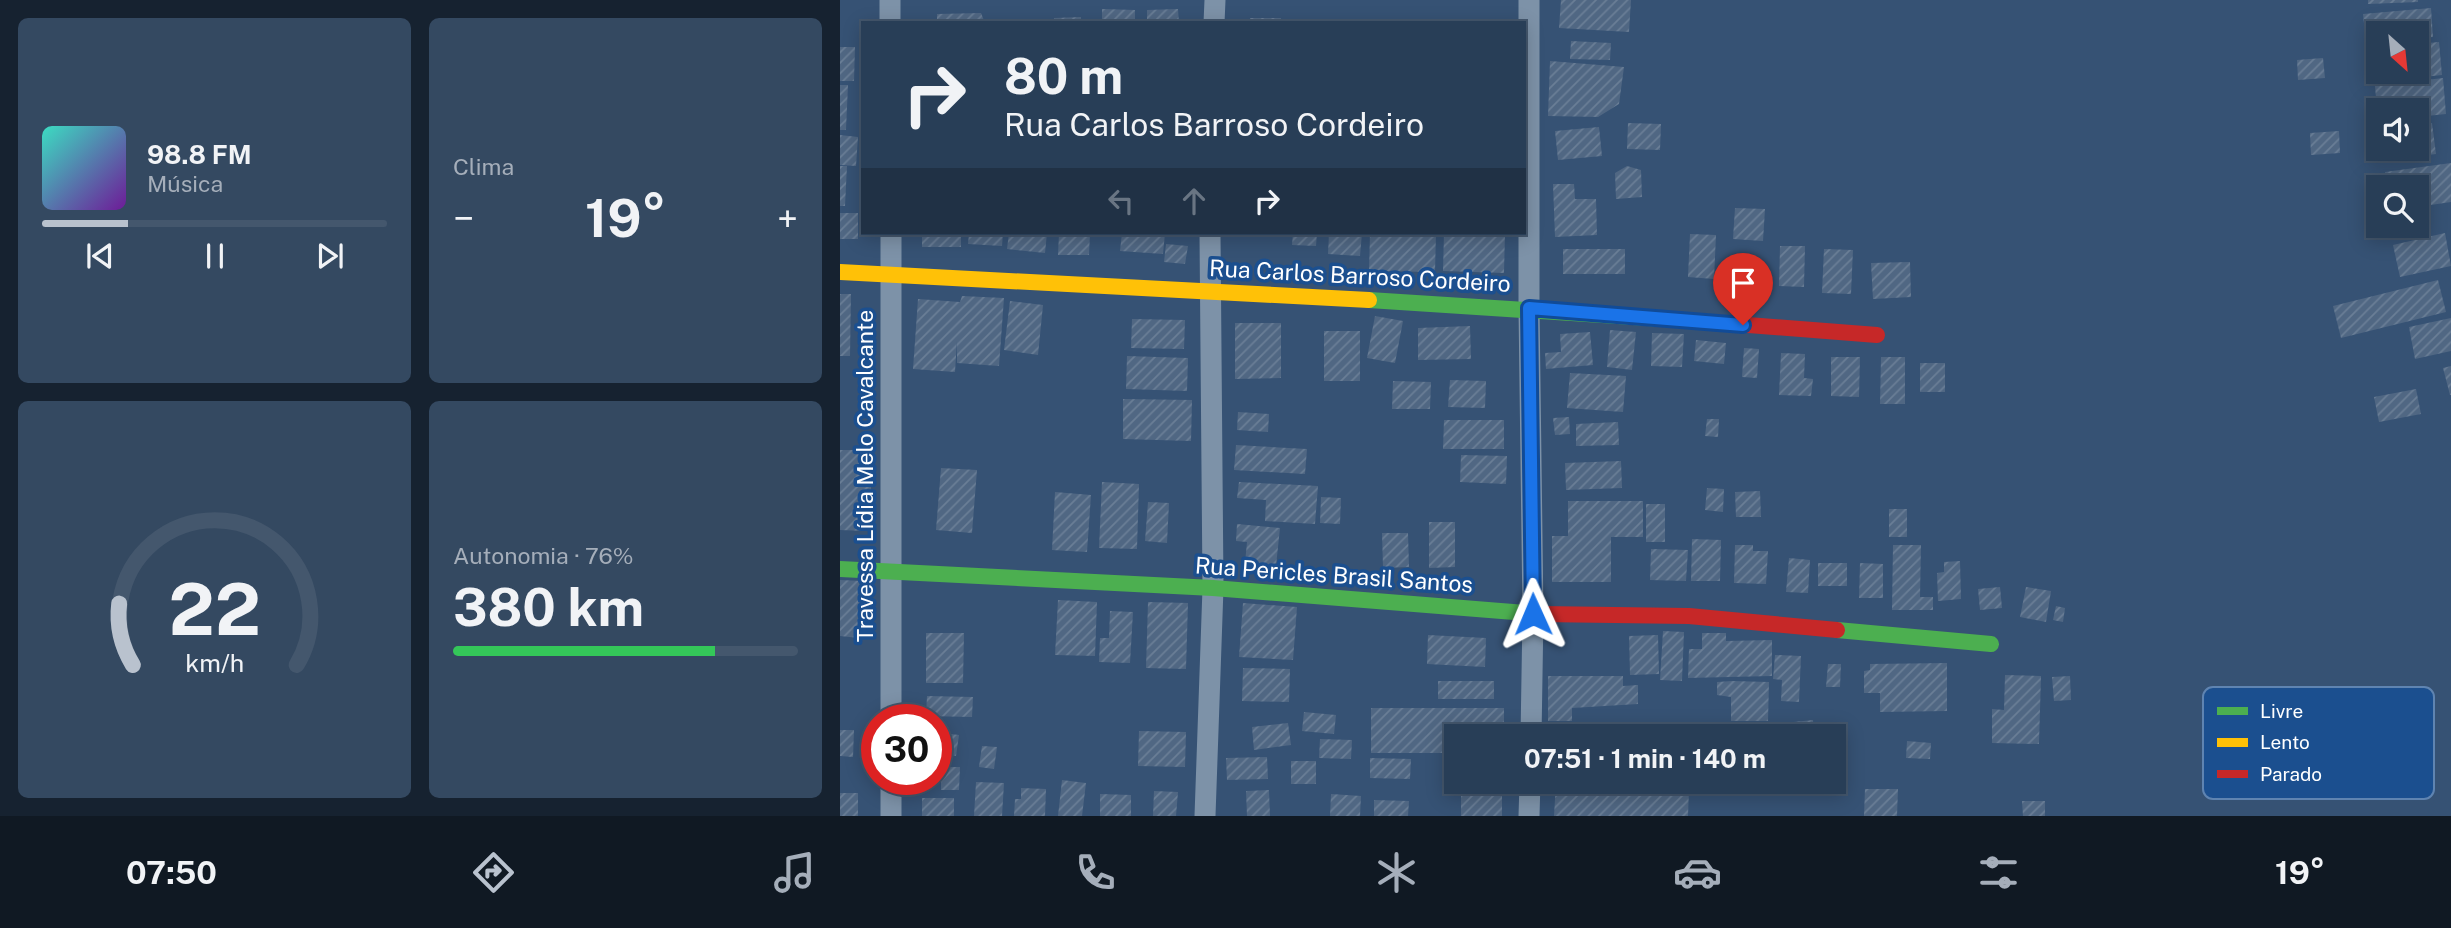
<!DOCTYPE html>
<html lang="pt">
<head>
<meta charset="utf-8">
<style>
	:root { --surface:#283e57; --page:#344961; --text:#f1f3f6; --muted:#a5aeba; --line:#44576d; --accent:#b9c2ce }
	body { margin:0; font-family:"Public Sans",sans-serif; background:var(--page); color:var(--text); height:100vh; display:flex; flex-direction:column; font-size:26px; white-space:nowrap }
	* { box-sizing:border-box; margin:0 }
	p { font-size:23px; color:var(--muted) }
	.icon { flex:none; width:38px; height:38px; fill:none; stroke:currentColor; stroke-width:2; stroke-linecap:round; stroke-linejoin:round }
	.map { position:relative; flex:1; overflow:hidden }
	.panel { display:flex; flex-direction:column; gap:18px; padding:18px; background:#162230; width:840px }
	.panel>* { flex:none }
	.banner { position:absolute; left:21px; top:21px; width:665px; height:214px; border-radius:0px; box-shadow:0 4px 18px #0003,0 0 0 2px var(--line); background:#283e57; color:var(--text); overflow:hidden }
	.needle { width:46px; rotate:153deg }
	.buttons { position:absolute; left:1526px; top:21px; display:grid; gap:14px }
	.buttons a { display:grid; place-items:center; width:63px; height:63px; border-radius:0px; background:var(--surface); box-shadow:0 4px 18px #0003,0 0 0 2px var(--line); font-size:35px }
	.speed { position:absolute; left:21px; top:704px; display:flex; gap:14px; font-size:35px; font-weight:700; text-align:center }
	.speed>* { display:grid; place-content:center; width:91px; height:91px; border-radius:50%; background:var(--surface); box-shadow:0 4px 18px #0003,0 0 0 2px var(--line); line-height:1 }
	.speed .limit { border:10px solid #d22; background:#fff; color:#111 }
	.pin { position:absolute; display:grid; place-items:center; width:60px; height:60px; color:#fff; margin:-72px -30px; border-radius:50% 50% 50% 0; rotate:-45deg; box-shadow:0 0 7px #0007 }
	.pin .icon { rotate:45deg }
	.me { position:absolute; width:77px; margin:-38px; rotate:359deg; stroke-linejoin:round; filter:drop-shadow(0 0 5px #0008) }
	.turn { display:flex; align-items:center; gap:24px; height:147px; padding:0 28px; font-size:32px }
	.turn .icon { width:91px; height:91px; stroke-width:2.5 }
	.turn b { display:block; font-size:49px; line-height:60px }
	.lanes { display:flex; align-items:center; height:66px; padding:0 28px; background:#0003; justify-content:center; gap:35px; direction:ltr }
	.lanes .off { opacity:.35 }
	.big { font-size:52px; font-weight:700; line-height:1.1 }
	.panel .tile { flex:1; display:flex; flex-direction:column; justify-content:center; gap:10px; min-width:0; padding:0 24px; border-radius:10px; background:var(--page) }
	.panel .dial { align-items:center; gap:0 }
	.dial svg { height:182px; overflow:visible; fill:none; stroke:var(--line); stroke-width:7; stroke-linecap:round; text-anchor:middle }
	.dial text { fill:var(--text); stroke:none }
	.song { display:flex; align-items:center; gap:21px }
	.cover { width:84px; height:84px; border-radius:10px; background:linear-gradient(135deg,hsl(170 70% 55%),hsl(280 70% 35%)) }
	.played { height:7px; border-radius:4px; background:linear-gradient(90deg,var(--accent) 25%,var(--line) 25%) }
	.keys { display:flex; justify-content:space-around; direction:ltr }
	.heat { display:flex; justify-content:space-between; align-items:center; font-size:38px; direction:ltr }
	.charge { height:10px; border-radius:5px; background:linear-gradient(90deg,#34c759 76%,var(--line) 0) }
	.panel .tiles { flex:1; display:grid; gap:18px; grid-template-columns:repeat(2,1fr) }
	.trip { position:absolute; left:604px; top:724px; width:402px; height:70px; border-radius:0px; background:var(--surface); box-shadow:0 4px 18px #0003,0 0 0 2px var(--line); font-weight:700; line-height:70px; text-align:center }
	.tab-bar { display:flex; height:112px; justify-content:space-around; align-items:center; background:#101923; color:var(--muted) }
	.tab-bar .icon { width:49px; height:49px }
	.tab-bar .on { color:var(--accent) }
	.tab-bar b { font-size:32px; color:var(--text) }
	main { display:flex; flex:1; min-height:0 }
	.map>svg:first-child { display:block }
	.building { fill:url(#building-hatch) }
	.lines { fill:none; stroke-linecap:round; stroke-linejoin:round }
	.street { stroke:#7d92a8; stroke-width:21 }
	.fast { stroke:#4caf50; stroke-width:16 }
	.slow { stroke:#ffc107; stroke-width:16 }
	.jam { stroke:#c62828; stroke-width:16 }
	.route-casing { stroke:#114b97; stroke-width:18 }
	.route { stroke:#1a73e8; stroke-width:12 }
	.labels { text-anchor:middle; stroke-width:7; stroke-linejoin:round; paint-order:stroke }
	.street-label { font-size:23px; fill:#fff; stroke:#1b4f8f }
	.key { fill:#1b4f8f; stroke:#5f84b1; stroke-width:2 }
	.key-label { font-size:19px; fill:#fff }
</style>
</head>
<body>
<main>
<section class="panel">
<div class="tiles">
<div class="tile">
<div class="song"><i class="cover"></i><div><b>98.8 FM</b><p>Música</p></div></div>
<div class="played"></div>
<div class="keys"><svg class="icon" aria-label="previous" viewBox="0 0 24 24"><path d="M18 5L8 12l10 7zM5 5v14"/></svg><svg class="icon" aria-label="pause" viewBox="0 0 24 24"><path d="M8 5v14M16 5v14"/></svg><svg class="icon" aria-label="next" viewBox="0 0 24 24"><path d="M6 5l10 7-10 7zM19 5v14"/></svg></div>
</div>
<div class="tile"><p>Clima</p>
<div class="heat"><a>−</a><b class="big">19°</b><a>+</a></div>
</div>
<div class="tile dial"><svg viewBox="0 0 100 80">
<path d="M14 69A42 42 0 1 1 86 69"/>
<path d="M14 69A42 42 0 0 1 8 42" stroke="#b9c2ce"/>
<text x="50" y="56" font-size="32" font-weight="700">22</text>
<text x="50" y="72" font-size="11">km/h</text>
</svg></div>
<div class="tile"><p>Autonomia · 76%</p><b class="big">380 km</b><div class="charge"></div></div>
</div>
</section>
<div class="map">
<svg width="1611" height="816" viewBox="0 0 1611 816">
	<defs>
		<pattern id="building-hatch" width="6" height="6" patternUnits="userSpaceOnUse" patternTransform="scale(1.75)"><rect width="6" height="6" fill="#506783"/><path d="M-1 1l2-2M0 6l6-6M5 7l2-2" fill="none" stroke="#6a7e96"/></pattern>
	</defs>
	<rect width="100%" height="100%" fill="#365274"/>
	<path class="building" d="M721,0H791L789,32L719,28Z
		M1528,0H1578V2L1528,4Z
		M1591,8L1593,37L1577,38V33H1538V42L1526,43L1523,14Z
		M262,9L295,10V23H262Z
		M338,9L339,23H307V10Z
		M141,13L145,23H97V14Z
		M241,17V23H214V18Z
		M410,18H441V23H410Z
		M731,41L771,43L770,60L730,59Z
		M1599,42L1602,75L1530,83L1527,49L1538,48V72H1577V44Z
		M0,47H15L14,81H0Z
		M1483,58L1485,78L1458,80L1457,60Z
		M710,61L784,67L779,104L758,117L708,116Z
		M1603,78L1606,114L1577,117V110H1537L1535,86Z
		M0,85H8L6,130H0Z
		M788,123L821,124L820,150L787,149Z
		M1592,123L1596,154L1548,160L1547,149H1577V125Z
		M759,127L762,156L718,160L715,131Z
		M1499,131L1500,153L1471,155L1470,133Z
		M0,135L18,137L16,166L0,165Z
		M1611,163V202L1577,207V187H1547L1545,172Z
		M0,166H7L5,206H0Z
		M787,166L801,170L802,197L776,199L775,173Z
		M713,184H734L735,199H756L757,235L715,237Z
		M895,208L925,209L923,241L893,239Z
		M0,213H18V239H0Z
		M82,233H121V247H82Z
		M129,233H163L162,246L128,244Z
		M169,233H207L205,253L167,249Z
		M219,233H250L249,255H218Z
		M282,233H325L323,254L280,251Z
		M453,233H477L476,246L452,245Z
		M489,233H522L520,256L488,254Z
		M530,233H596L595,272L529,271Z
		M604,233H665L664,273L603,271Z
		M1605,233L1611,266L1560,277L1553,245Z
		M850,234L876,235L874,279L848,277Z
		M326,244L348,246L345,264L324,262Z
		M940,246H965L964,287L939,286Z
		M723,249H785V274H723Z
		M984,249L1013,250L1011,294L982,293Z
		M1070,262L1071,297L1033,299L1031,263Z
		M1598,280L1606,312L1501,338L1493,306Z
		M0,294H11L10,356H0Z
		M122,296L164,298L159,366L117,363V341L115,372L73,369L78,299L120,302Z
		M170,301L203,305L198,355L164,350Z
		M535,316L563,321L555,363L527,358Z
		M1611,318V351L1575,359L1569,327Z
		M292,319L345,320L344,349L291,348Z
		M395,323H441V378L395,379Z
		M630,326L631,359L578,360V328Z
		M770,330L796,332L792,370L767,367Z
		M484,331H520V381H484Z
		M750,332L753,365L706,369L705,353L721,352L720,334Z
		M812,333L844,334L842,367L811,366Z
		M856,340L886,343L884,364L854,361Z
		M904,348L919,349L917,378L902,377Z
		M941,353L965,354L964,378L973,379L971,396L939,395Z
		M287,356L348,358L347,391L286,389Z
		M991,357H1020L1019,397L991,396Z
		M1041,357H1065V404H1040Z
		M1080,363H1105V392H1080Z
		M1611,366V395H1610L1603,368Z
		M730,373L786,376L783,412L727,408Z
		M610,380L646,381L645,408L608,407Z
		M553,381L591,382L590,409H552Z
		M1576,389L1581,414L1539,422L1534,397Z
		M283,399L352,400L351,441L283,439Z
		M398,412L429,414L428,432L397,430Z
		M729,417L730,434L715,435L713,418Z
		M867,419H879L878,437L865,436Z
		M604,420H664V449H603Z
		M778,422L779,445L736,446V424Z
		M396,445L467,449L465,474L394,470Z
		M0,450H31V490L27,489L24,531L0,530Z
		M621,455L667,456L666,484L620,482Z
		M781,461L782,488L726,490L725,463Z
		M101,468L137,470L132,533L96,530Z
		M262,482L299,484L297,549L259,548Z
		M399,482L478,486L475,524L425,521L426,500L397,498Z
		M867,488L884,489L883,512L865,510Z
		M920,491L921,517H896L895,492Z
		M215,492L251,495L247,552L212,550Z
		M481,497L501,498L500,524L480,523Z
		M728,501H803V537H771V582H712V536H728Z
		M308,502L329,503L327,543L305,541Z
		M806,504H825V542H806Z
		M1049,509H1067V537H1049Z
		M589,522H615V567L589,568Z
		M397,524L440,528L436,566L405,563L407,542L396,541Z
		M542,533H568L569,567L543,568Z
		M852,539L881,540L880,581H851Z
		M895,545H913V551H928L926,584L894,583Z
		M1053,545H1081L1080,597H1093V610H1052Z
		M811,549L848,550L846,581L810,580Z
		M949,558L970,560L968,593L946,592Z
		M1120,561L1121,599L1098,601L1097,573L1104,572V562Z
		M978,563H1007V586H978Z
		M1020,563L1043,564V598H1019Z
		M0,580L23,581L19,638L0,636Z
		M1160,587L1162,608L1140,610L1138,589Z
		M1186,587L1211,591L1206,622L1180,617Z
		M218,600L257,602L255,656L215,655Z
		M308,602L348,603L346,669L306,668Z
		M403,603L457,607L453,660L399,657Z
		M1216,606L1225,608L1223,622L1213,620Z
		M270,611L293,612L290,663L259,662L260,638H269Z
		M823,631L844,632L842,681L820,680Z
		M86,633H124L123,683H86Z
		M862,633H886V641L932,640V676L848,678L849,649H862Z
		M588,635L646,638L645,667L587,664Z
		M818,635L819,674L790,675L789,636Z
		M935,655L961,656L959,702L941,701L942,680L933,679Z
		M1107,663V711L1040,712V693H1024V671L1030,670V664Z
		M988,664H1001L1000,687H986Z
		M403,668L450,669L449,702L402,701Z
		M1165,675L1201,676L1199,744L1152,743V709L1164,710Z
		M708,676H783V686L798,685V704L732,708V721H708Z
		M1230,676L1231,700L1214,701L1212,677Z
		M598,681H654V699H598Z
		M892,681L929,682L928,721H891V697L877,695V682Z
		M87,696L133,697L132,717L86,716Z
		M531,708H664V737H616V753H531Z
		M464,712L496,715L494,734L462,731Z
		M973,720L974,737H946L944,723Z
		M448,723L451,745L414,750L412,727Z
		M777,724V737H721V725Z
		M876,724V737H847L846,725Z
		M0,730H14L13,757L0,756Z
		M299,731L346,732L345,767L298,766Z
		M96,732L119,735L116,756L96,753Z
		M912,732V737H883V733Z
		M480,739L512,740L511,759L479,758Z
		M1067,741L1091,743L1090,759L1066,758Z
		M142,746L157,747L154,769L139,767Z
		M427,757L428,779L387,780L386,758Z
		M530,758L571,759L570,779L530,778Z
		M451,761H476V784H451Z
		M101,767H120L119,790H101Z
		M222,780L246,783L242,816H218Z
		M136,782L164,783L162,816H134Z
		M621,782H662V816H621Z
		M716,782H788V787L849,789L848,816H714Z
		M181,788L206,789L205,816H174L175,799H181Z
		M1025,789H1058L1057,816H1024Z
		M429,790L430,816H407L406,791Z
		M314,791L338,792L336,816H313Z
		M0,793H18V816H0Z
		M260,794L291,795V816H260Z
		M491,794L521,796L520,816H490Z
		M82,798H114V816H82Z
		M534,800L569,801L568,816H534Z
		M1182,801H1205V816H1183Z"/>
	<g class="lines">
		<path class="street" d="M50,0V23
			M689,0V308L693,614L691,737
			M374,23L375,0
			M51,233V719
			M51,779V816
			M365,816L373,588L370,233
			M689,816L690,782"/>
		<path class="fast" d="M529,300L870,322
			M0,569L373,588L699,614
			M997,630L1151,644"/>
		<path class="slow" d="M0,272L529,300"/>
		<path class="jam" d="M870,322L1037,335
			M699,614L849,616L997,630"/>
	</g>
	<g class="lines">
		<defs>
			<path id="route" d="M693,614L689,308L903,325"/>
		</defs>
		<use href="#route" class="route-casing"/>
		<use href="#route" class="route"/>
	</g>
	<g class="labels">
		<g class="street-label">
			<text transform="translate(520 276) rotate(3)" y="8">Rua Carlos Barroso Cordeiro</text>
			<text transform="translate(25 476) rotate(-90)" y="8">Travessa Lídia Melo Cavalcante</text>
			<text transform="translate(494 575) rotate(4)" y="8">Rua Pericles Brasil Santos</text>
		</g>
	</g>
	<rect x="1363" y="687" width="231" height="112" rx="10" class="key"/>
	<rect x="1377" y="707" width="31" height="8" fill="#4caf50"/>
	<rect x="1377" y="738" width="31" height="9" fill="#ffc107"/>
	<rect x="1377" y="770" width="31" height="8" fill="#c62828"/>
	<g class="key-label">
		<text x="1420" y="718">Livre</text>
		<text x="1420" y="749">Lento</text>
		<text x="1420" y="781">Parado</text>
	</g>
</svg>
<div class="buttons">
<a><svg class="needle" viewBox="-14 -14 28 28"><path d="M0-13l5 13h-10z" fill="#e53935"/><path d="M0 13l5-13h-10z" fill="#a5aeba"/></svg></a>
<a><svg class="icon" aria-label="sound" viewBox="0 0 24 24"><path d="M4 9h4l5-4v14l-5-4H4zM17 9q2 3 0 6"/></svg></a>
<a><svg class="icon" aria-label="search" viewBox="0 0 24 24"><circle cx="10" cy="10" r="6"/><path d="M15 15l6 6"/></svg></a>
</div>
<div class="speed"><div class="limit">30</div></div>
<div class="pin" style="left:903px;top:325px;background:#d93025"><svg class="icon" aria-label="arrive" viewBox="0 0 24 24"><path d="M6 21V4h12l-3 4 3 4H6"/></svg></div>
<svg class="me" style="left:693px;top:614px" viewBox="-20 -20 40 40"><path d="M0-17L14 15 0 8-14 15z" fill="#1a73e8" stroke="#fff" stroke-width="4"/></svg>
<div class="trip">07:51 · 1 min · 140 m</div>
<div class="banner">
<div class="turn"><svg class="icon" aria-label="right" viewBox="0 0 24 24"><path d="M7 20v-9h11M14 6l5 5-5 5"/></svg><div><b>80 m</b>Rua Carlos Barroso Cordeiro</div></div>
<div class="lanes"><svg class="icon off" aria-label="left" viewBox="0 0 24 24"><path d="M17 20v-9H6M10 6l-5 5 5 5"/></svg><svg class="icon off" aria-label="ahead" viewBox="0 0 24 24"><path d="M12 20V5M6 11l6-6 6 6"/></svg><svg class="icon" aria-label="right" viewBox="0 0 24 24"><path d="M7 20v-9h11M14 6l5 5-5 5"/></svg></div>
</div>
</div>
</main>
<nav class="tab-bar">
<b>07:50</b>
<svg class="icon on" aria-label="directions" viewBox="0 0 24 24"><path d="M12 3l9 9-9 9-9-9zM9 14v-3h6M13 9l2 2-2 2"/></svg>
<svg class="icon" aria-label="music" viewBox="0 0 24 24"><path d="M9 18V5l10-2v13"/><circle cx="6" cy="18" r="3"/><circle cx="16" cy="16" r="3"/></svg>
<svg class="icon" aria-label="phone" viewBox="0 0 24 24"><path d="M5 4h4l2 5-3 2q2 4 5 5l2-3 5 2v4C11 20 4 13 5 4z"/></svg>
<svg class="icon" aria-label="climate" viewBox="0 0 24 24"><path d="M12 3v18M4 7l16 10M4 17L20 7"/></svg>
<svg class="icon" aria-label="car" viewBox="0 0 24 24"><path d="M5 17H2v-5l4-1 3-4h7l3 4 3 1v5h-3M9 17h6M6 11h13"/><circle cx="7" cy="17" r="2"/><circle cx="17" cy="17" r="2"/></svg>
<svg class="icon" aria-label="filters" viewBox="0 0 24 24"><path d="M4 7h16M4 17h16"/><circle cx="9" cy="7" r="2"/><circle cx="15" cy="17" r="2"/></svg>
<b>19°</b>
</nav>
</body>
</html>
